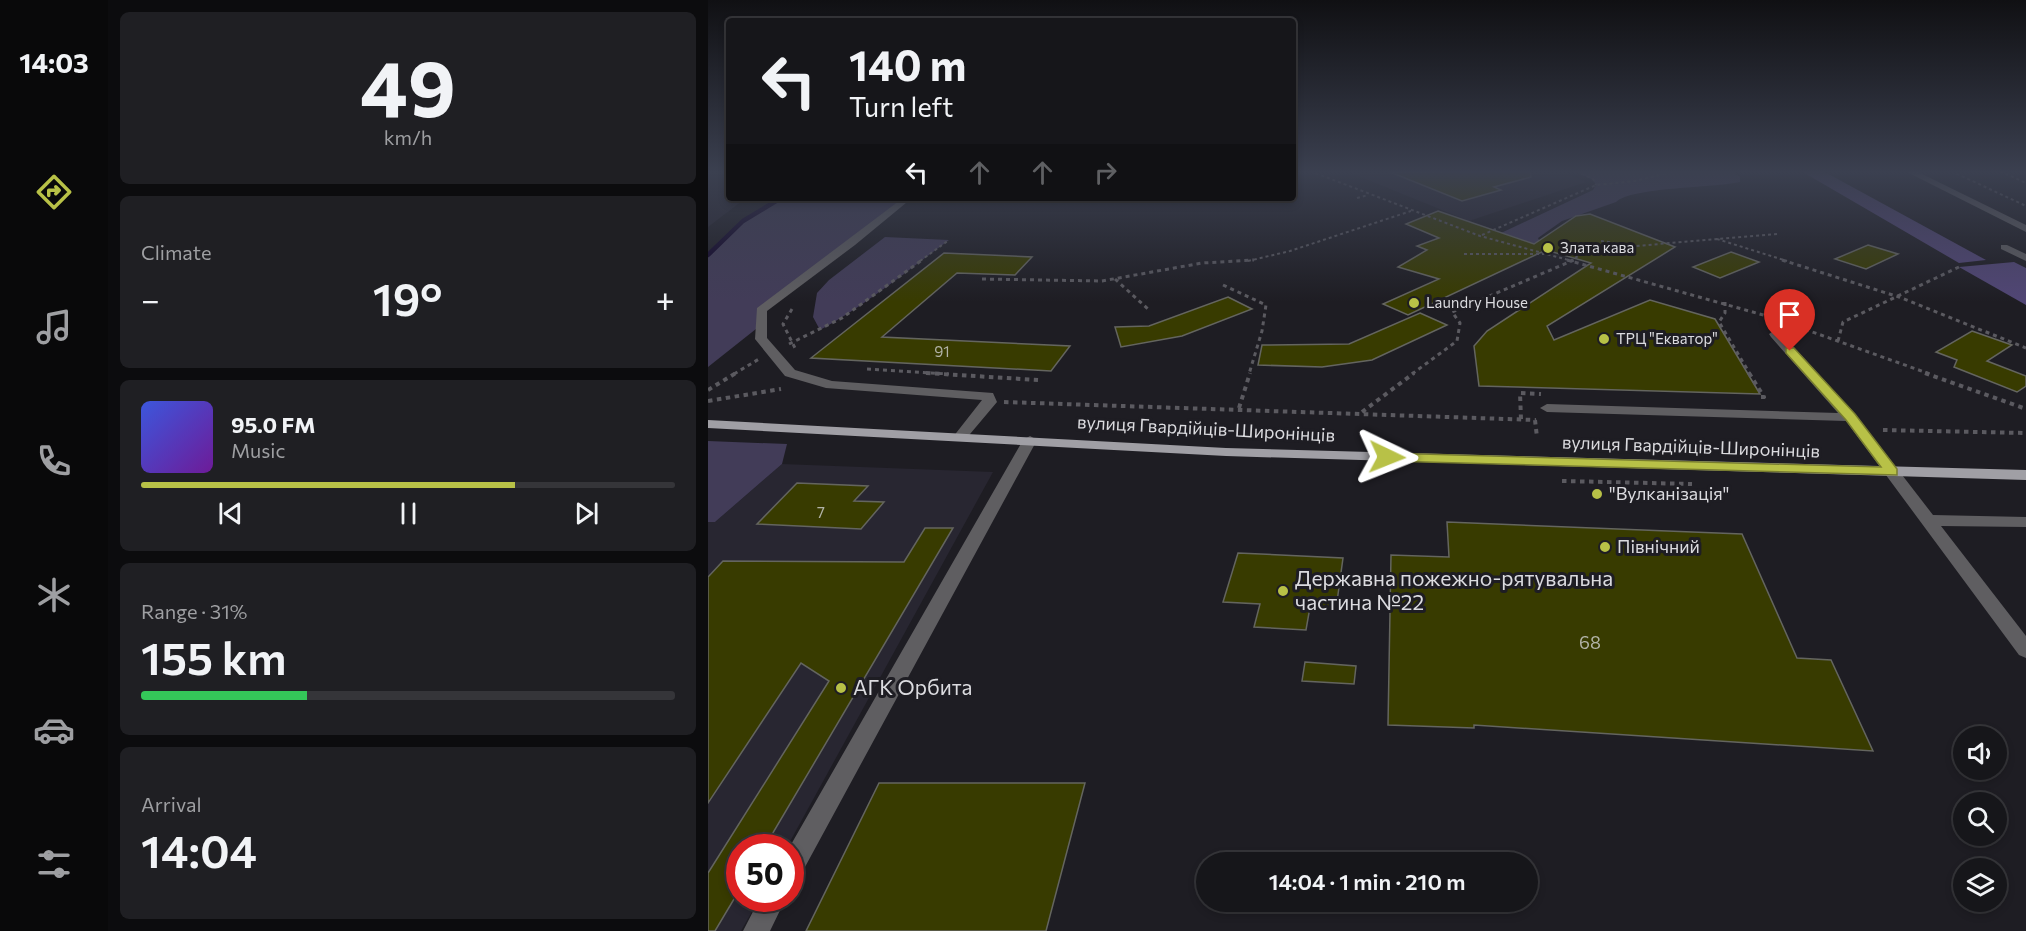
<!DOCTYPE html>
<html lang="en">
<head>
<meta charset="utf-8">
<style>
	:root { --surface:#16161a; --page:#1f1f23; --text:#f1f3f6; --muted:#9e9fa2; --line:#353539; --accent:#b8c147 }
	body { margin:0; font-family:Commissioner,sans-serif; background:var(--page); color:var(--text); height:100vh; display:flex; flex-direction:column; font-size:22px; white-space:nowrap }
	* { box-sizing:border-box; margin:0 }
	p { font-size:20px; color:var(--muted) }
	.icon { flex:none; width:33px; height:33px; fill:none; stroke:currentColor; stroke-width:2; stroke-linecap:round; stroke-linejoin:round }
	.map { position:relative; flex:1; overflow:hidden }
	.sheet { display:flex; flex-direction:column; gap:12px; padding:12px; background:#0c0c0e; width:600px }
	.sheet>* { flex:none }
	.banner { position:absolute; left:18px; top:18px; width:570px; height:183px; border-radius:6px; box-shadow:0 3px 9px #0003,0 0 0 2px var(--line); background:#16161a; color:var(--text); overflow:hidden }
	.controls { position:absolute; left:1245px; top:726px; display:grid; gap:12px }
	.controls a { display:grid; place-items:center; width:54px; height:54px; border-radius:50%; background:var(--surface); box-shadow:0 3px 9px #0003,0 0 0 2px var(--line); font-size:30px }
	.speed { position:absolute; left:18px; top:834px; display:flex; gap:12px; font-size:30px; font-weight:700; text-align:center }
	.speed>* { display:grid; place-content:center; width:78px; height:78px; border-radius:50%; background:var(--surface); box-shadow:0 3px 9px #0003,0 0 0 2px var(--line); line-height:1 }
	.speed .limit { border:9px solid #d22; background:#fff; color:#111 }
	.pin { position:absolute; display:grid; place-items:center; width:51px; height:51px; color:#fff; margin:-62px -26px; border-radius:50% 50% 50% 0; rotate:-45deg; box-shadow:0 0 6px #0007 }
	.pin .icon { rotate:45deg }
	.me { position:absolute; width:66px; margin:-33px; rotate:92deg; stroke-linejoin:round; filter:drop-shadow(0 0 4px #0008) }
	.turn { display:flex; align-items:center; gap:21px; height:126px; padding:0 24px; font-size:27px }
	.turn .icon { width:78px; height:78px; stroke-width:2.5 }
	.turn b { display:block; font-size:42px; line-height:51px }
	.lanes { display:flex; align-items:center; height:57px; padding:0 24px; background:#0003; justify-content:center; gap:30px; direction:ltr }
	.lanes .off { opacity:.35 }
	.big { font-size:45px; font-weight:600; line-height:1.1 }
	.sheet .card { flex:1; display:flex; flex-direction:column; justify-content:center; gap:9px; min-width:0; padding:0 21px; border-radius:9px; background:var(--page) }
	.sheet .dial { align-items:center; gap:0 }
	.dial b { font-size:78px; line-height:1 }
	.song { display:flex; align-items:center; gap:18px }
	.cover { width:72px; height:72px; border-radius:9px; background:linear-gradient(135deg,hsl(230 70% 55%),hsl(280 70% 35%)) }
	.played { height:6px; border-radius:3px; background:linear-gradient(90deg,var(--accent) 70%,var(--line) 70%) }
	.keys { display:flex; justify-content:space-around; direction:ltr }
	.heat { display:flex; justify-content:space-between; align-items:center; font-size:33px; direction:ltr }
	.charge { height:9px; border-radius:4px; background:linear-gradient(90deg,#34c759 31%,var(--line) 0) }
	.trip { position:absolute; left:488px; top:852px; width:342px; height:60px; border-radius:30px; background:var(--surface); box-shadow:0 3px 9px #0003,0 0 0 2px var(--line); font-weight:600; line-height:60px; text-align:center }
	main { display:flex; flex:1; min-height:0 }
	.menu { display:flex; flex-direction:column; width:108px; justify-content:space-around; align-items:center; background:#09090a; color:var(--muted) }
	.menu .icon { width:42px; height:42px }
	.menu .selected { color:var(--accent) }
	.menu b { font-size:27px; color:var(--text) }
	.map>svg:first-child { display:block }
	.built { fill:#282631 }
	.green { fill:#423c58 }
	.forest { fill:#514675 }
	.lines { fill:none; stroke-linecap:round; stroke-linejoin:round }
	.stream { stroke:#0f0228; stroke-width:4.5 }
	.building { fill:#383b00; stroke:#64655f; stroke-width:1.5 }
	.path-far2 { stroke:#5b5a60; stroke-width:2; stroke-dasharray:3 3; stroke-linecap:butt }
	.path-far1 { stroke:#5b5a60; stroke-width:3; stroke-dasharray:4 4; stroke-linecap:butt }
	.path { stroke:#5b5a60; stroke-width:4; stroke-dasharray:4.5 4.5; stroke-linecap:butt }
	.minor { fill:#5f5e61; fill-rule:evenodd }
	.major { fill:#a09fa5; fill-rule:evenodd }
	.route { fill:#b8c147; stroke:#787d2e; stroke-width:1.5 }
	.poi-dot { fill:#b8c147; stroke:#1e1d23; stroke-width:2 }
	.labels { text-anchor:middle; stroke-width:6; stroke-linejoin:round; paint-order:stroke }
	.far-poi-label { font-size:15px; fill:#dbdbdf; stroke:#1e1d23; text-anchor:start }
	.number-label { font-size:15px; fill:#b2b3a7 }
	.street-label { font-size:18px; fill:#dbdbdf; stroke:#1e1d23 }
	.poi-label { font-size:18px; fill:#dbdbdf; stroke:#1e1d23; text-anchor:start }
	.near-number-label { font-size:18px; fill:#b2b3a7 }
	.near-poi-label { font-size:21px; fill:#dbdbdf; stroke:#1e1d23; text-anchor:start }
</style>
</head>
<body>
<main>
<nav class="menu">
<b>14:03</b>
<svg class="icon selected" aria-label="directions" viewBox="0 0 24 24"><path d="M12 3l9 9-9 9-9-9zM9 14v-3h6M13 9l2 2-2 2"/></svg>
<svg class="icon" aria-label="music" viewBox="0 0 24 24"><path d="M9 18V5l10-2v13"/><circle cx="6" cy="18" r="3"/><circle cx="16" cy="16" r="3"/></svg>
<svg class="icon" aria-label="phone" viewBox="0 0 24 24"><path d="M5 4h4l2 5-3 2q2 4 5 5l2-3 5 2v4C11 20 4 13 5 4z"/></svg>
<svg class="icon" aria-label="climate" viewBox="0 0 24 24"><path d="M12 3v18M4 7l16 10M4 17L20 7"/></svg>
<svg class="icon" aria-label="car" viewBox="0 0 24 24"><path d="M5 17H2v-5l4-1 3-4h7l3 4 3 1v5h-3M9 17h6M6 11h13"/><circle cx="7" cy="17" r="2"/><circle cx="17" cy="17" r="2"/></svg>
<svg class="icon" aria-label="filters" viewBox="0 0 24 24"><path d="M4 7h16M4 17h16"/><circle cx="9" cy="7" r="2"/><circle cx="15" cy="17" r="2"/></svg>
</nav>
<section class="sheet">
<div class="card dial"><b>49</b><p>km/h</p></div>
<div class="card"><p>Climate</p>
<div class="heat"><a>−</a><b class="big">19°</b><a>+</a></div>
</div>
<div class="card">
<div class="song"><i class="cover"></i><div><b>95.0 FM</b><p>Music</p></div></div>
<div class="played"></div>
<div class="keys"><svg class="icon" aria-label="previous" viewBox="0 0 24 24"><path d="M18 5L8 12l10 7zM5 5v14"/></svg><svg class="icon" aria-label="pause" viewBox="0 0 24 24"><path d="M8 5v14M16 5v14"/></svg><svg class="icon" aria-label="next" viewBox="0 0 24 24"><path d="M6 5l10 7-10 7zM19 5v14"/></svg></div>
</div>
<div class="card"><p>Range · 31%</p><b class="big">155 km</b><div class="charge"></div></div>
<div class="card"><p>Arrival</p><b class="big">14:04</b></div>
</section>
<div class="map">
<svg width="1318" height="931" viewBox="0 0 1318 931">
	<rect width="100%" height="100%" fill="#1e1d23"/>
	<path class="built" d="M0,171H21V198H38L0,227Z
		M638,171H853L878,182L761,221Z
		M74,464L285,472L79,847L32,848V898L51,899L33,931H0V522H7Z"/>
	<path class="green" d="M868,171H1023L1032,177V182C1004,188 924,187 908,202L854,221L830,238L832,242L825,247L793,233L885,190L888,185L885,180Z
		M73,198H200L53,309V325L0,367V256L36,221Z
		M177,237L241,240C199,271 158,305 112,330L105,317L109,293L121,280Z
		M0,441L79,444L74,464L7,522H0Z"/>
	<path class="forest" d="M1093,171H1115L1278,260L1251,263Z
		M1306,262L1318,268V305L1251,267Z"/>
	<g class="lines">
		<path class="stream" d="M0,255L35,221L73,198"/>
	</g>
	<path class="building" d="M822,171L823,177L786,187L793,190L754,201L682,172Z
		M730,211L826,244L868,216L882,214L967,247L839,326L846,340L942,300L1007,319L1052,394L771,386L766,346L779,331L883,263L838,250L700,315L675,304L731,279L690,267L719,250L709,246L731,238L698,224Z
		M1160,245L1190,254L1158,269L1127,259Z
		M1023,252L1051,262L1012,278L985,267Z
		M236,253L324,257L307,275L249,273L174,337L362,346L343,371L103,358Z
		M520,297L544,309L474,336L413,347L407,327L441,326Z
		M712,313L739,325L664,360L614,367L550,365L554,345L641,344Z
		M1264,331L1304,345L1279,361L1318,376V386L1309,392L1246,367L1249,360L1228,352Z
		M89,483L160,486L146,501L176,502L153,529L49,524Z
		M739,522L1034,534L1089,658L1123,660L1165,751L766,725V728L680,725L683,555L741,557Z
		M217,528H245L56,848H32V889L7,931H0V873L121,681L93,663L0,803V577L15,561L196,562Z
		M530,553L635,558L628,609L602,607L598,630L546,627L552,604L515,602Z
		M597,662L648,666L646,684L594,681Z
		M171,783H377L338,931H98Z"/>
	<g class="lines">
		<path class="path-far2" d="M602,171L772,236L864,261
			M868,171L885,179L888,185
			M1243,171L1318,206
			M1292,171L1318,183
			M585,174L595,171
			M649,198L660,195
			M1069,234L1009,239L1079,261
			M774,235L888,185L927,181L968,171
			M893,241L928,246L1009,239
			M756,254H836
			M212,261L241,240
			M540,261L582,251L703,211
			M862,261L880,250"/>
		<path class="path-far1" d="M859,260L1066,318
			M1074,260L1191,297L1318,348
			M274,279L394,281L494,263L546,260
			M407,279L440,309
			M515,285L558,305L554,331L541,374
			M1017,302V313L1011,322L1042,374
			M84,309L75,324L88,350
			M1082,324L1222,374
			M1130,341L1135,322L1251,267
			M81,344L134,318L214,260
			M159,369L241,374
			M26,374L51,359
			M704,374L749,341L752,323L744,312L866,260"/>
		<path class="path" d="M218,373L330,380
			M1041,373L1056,397H1053
			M1217,373L1318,409
			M0,390L28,373
			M0,401L73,389
			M296,402L828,420
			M531,408L542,373
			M654,412L706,373
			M813,419L812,393L833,394
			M827,420L829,437
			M1175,430L1318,433
			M854,481L984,484"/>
		<path class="minor" d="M1197,171H1208L1318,225V232Z
			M195,198H204L147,245L59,311V338L87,370L124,381L285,393L289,402L257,440L252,441L245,437L274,400L118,388L77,376L47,339L49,308Z
			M1293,245H1299L1318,254V261L1293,249Z
			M1067,330L1071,331L1147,414L1225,515L1318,517V527L1233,526L1318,636V658L1311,655L1138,421L839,412L832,408L839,404L1130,413L1063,337L1061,334Z
			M322,436L329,440L91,878L82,881L81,848L315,440Z
			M52,898H78L62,931H35Z"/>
		<path class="major" d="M0,420L518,448L1318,470V480L518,456L0,428Z"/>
	</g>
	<linearGradient id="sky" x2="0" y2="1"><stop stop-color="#101013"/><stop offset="0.57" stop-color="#3b4050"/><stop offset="1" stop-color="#3b4050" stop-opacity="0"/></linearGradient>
	<rect width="1318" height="302" fill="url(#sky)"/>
	<path class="route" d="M1078,348H1086L1147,414L1189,469V475L679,461L672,457L679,453L1173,467L1138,420L1078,353Z"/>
	<g class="poi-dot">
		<circle cx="840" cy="248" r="6"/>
		<circle cx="706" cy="303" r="6"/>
		<circle cx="896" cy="339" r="6"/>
		<circle cx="889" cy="494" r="6"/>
		<circle cx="897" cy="547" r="6"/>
		<circle cx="575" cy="591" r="6"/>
		<circle cx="133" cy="688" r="6"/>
	</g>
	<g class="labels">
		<g class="far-poi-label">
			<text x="852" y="253">Злата кава</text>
			<text x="718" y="308">Laundry House</text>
			<text x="908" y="344">ТРЦ "Екватор"</text>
		</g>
		<g class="number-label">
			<text x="234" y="357">91</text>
			<text x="113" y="518">7</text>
		</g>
		<g class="street-label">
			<text transform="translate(498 429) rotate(3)" y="6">вулиця Гвардійців-Широнінців</text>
			<text transform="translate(983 447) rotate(2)" y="6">вулиця Гвардійців-Широнінців</text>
		</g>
		<g class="poi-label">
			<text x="901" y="500">"Вулканізація"</text>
			<text x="909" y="553">Північний</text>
		</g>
		<g class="near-number-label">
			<text x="882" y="649">68</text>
		</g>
		<g class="near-poi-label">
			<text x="587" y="586">Державна пожежно-рятувальна<tspan x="587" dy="24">частина №22</tspan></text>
			<text x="145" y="695">АГК Орбита</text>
		</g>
	</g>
</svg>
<div class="controls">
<a><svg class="icon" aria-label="sound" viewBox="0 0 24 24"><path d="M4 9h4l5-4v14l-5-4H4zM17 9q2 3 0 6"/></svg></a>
<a><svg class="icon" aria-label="search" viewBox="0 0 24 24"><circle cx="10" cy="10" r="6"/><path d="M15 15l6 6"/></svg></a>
<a><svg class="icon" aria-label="layers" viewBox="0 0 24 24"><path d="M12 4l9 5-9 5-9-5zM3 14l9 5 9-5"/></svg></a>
</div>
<div class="speed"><div class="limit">50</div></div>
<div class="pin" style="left:1082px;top:351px;background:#d93025"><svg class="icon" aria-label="arrive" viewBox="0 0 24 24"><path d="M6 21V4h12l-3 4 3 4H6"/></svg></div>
<svg class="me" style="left:679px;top:457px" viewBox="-20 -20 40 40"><path d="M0-17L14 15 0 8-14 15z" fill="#b8c147" stroke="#fff" stroke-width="4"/></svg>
<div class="trip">14:04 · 1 min · 210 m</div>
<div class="banner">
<div class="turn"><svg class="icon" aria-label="left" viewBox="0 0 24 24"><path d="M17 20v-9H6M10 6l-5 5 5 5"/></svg><div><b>140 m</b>Turn left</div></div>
<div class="lanes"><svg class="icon" aria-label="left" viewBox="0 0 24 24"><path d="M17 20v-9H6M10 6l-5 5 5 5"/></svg><svg class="icon off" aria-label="ahead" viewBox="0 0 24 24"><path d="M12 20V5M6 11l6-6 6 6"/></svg><svg class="icon off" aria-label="ahead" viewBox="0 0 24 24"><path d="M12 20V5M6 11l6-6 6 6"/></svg><svg class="icon off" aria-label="right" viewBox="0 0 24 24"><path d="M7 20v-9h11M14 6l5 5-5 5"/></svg></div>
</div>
</div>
</main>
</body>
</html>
